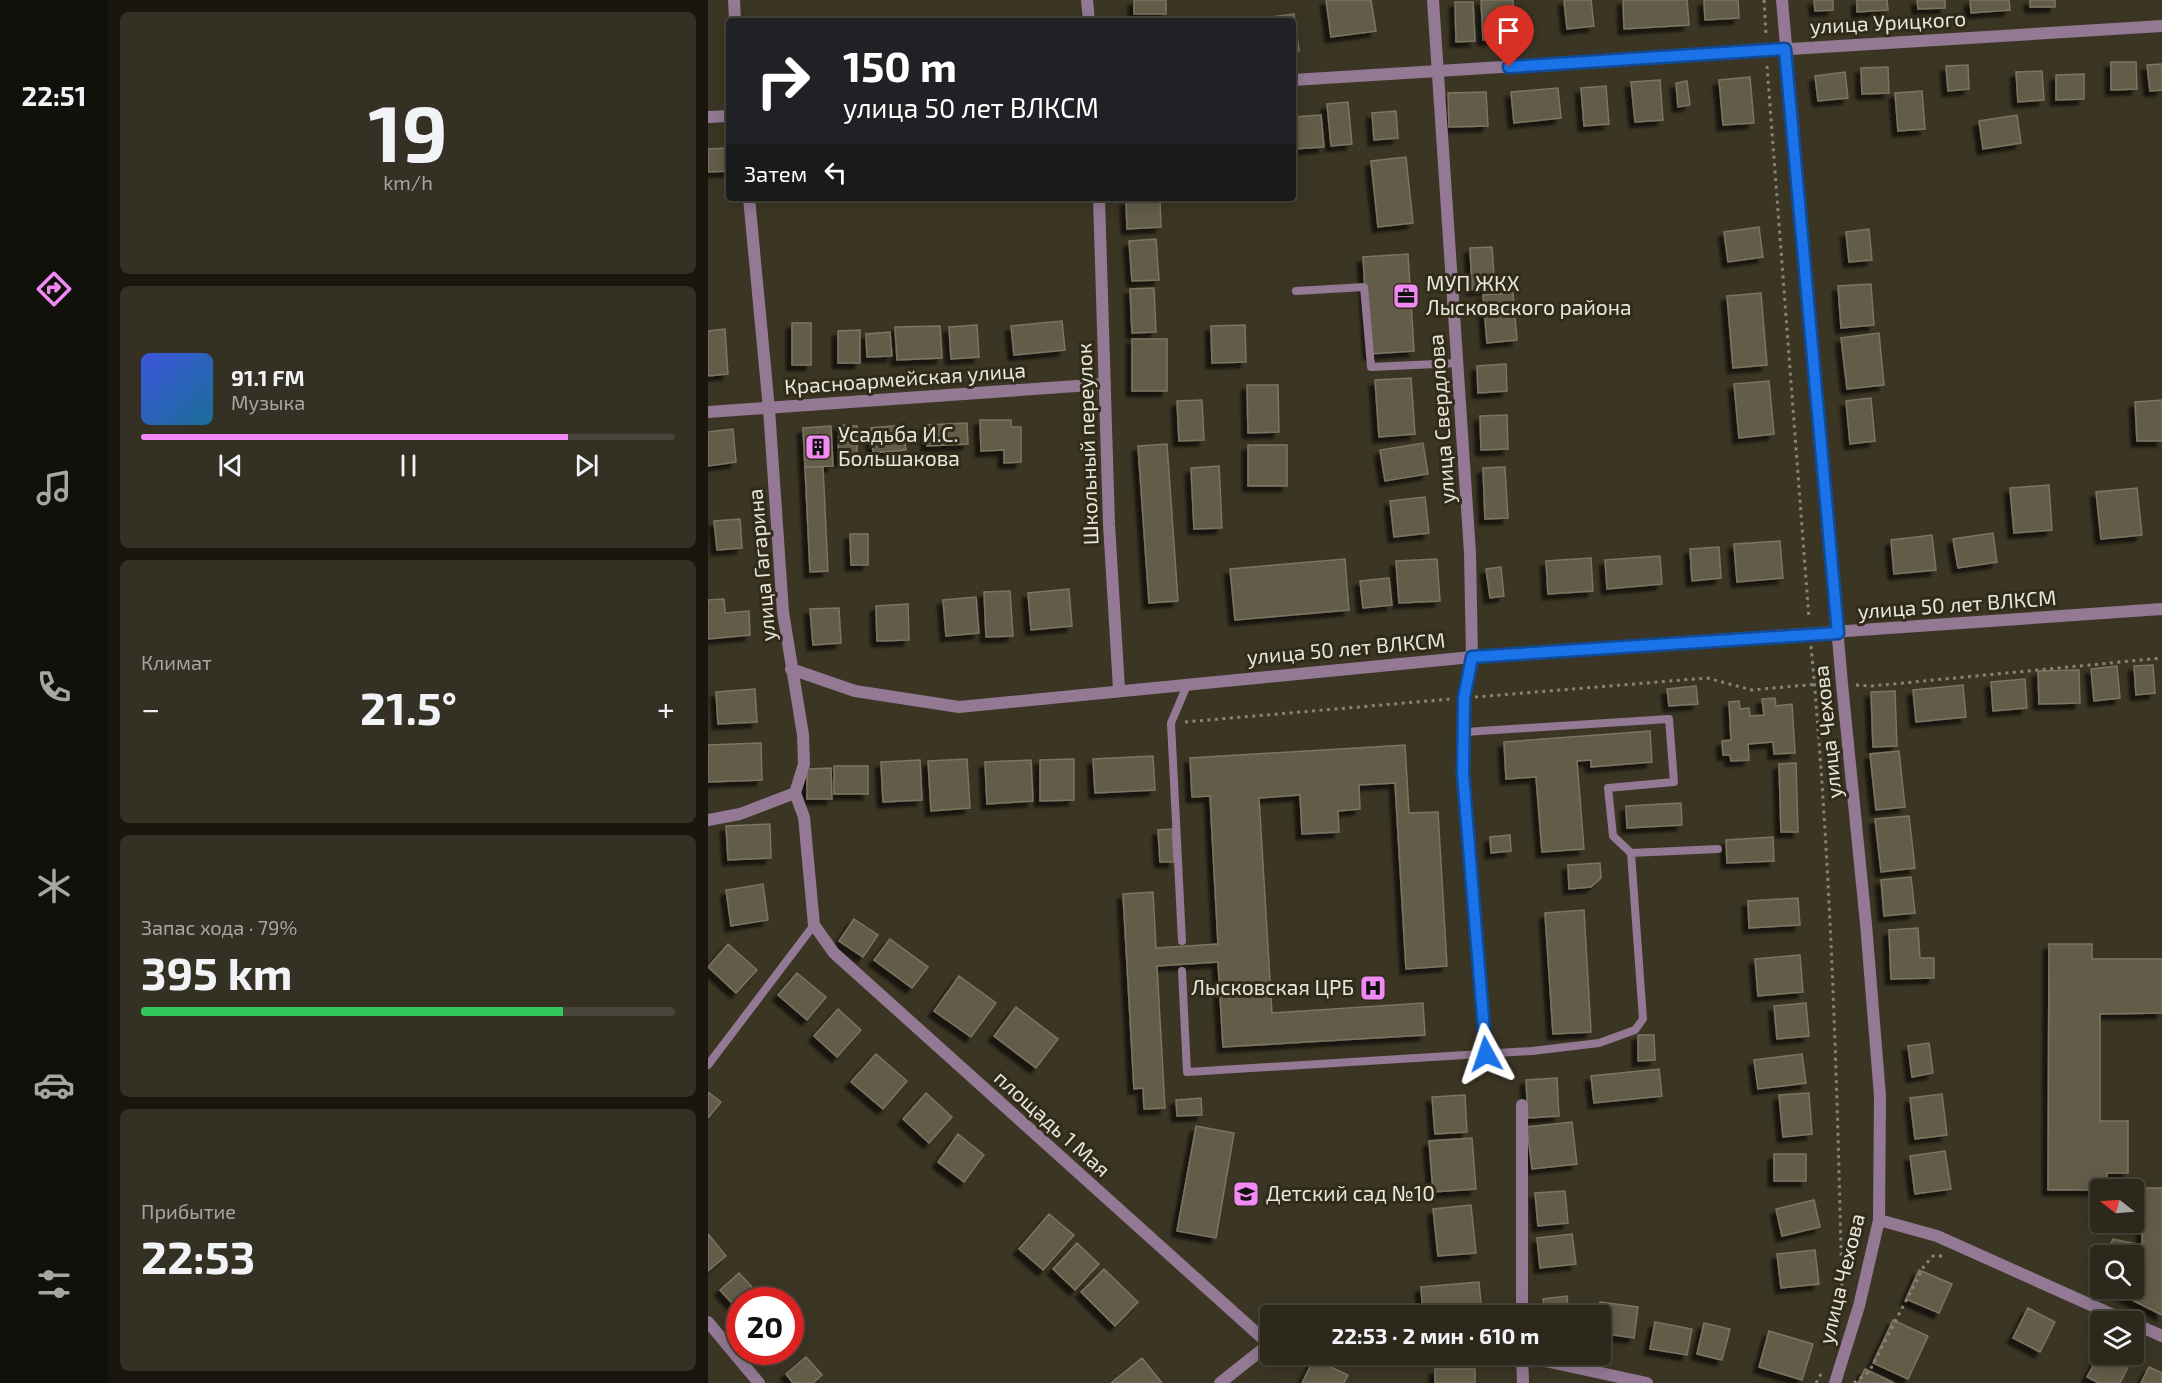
<!DOCTYPE html>
<html lang="ru">
<head>
<meta charset="utf-8">
<style>
	:root { --surface:#2c281b; --page:#343024; --text:#f1f3f6; --muted:#a6a6a3; --line:#48443a; --accent:#f18af4 }
	body { margin:0; font-family:"Exo 2",sans-serif; background:var(--page); color:var(--text); height:100vh; display:flex; flex-direction:column; font-size:22px; white-space:nowrap }
	* { box-sizing:border-box; margin:0 }
	p { font-size:20px; color:var(--muted) }
	.icon { flex:none; width:33px; height:33px; fill:none; stroke:currentColor; stroke-width:2; stroke-linecap:round; stroke-linejoin:round }
	.map { position:relative; flex:1; overflow:hidden }
	.details { display:flex; flex-direction:column; gap:12px; padding:12px; background:#18160f; width:600px }
	.details>* { flex:none }
	.guide { position:absolute; left:18px; top:18px; width:570px; height:183px; border-radius:6px; box-shadow:0 3px 15px #0003,0 0 0 2px var(--line); background:#202124; color:#fff; overflow:hidden }
	.needle { width:39px; rotate:287deg }
	.tools { position:absolute; left:1382px; top:1179px; display:grid; gap:12px }
	.tools a { display:grid; place-items:center; width:54px; height:54px; border-radius:6px; background:var(--surface); box-shadow:0 3px 15px #0003,0 0 0 2px var(--line); font-size:30px }
	.speed { position:absolute; left:18px; top:1287px; display:flex; gap:12px; font-size:30px; font-weight:700; text-align:center }
	.speed>* { display:grid; place-content:center; width:78px; height:78px; border-radius:50%; background:var(--surface); box-shadow:0 3px 15px #0003,0 0 0 2px var(--line); line-height:1 }
	.speed .limit { border:9px solid #d22; background:#fff; color:#111 }
	.pin { position:absolute; display:grid; place-items:center; width:51px; height:51px; color:#fff; margin:-62px -26px; border-radius:50% 50% 50% 0; rotate:-45deg; box-shadow:0 0 6px #0007 }
	.pin .icon { rotate:45deg }
	.me { position:absolute; width:66px; margin:-33px; rotate:355deg; stroke-linejoin:round; filter:drop-shadow(0 0 4px #0008) }
	.turn { display:flex; align-items:center; gap:21px; height:126px; padding:0 18px; font-size:27px }
	.turn .icon { width:78px; height:78px; stroke-width:2.5 }
	.turn b { display:block; font-size:42px; line-height:51px }
	.then { display:flex; align-items:center; height:57px; padding:0 18px; background:#0003; gap:12px; font-size:22px }
	.big { font-size:45px; font-weight:700; line-height:1.1 }
	.details .card { flex:1; display:flex; flex-direction:column; justify-content:center; gap:9px; min-width:0; padding:0 21px; border-radius:9px; background:var(--page) }
	.details .dial { align-items:center; gap:0 }
	.dial b { font-size:78px; line-height:1 }
	.song { display:flex; align-items:center; gap:18px }
	.cover { width:72px; height:72px; border-radius:9px; background:linear-gradient(135deg,hsl(230 70% 55%),hsl(200 70% 35%)) }
	.played { height:6px; border-radius:3px; background:linear-gradient(90deg,var(--accent) 80%,var(--line) 80%) }
	.keys { display:flex; justify-content:space-around; direction:ltr }
	.heat { display:flex; justify-content:space-between; align-items:center; font-size:33px; direction:ltr }
	.charge { height:9px; border-radius:4px; background:linear-gradient(90deg,#34c759 79%,var(--line) 0) }
	.trip { position:absolute; left:552px; top:1305px; width:351px; height:60px; border-radius:6px; background:var(--surface); box-shadow:0 3px 15px #0003,0 0 0 2px var(--line); font-weight:700; line-height:60px; text-align:center }
	main { display:flex; flex:1; min-height:0 }
	.tabs { display:flex; flex-direction:column; width:108px; justify-content:space-around; align-items:center; background:#12100b; color:var(--muted) }
	.tabs .icon { width:42px; height:42px }
	.tabs .current { color:var(--accent) }
	.tabs b { font-size:27px; color:var(--text) }
	.map>svg:first-child { display:block }
	.building { fill:#625b49; stroke:#7c7562; stroke-width:1.5; filter:url(#shadow) }
	.lines { fill:none; stroke-linecap:round; stroke-linejoin:round }
	.path { stroke:#888375; stroke-width:3; stroke-dasharray:3 4.5; stroke-linecap:butt }
	.lane { stroke:#937993; stroke-width:8 }
	.street { stroke:#937993; stroke-width:12 }
	.route-casing { stroke:#114b97; stroke-width:15 }
	.route { stroke:#1a73e8; stroke-width:10 }
	.labels { text-anchor:middle; stroke-width:6; stroke-linejoin:round; paint-order:stroke }
	.street-label { font-size:21px; fill:#e9e5db; stroke:#312b1a }
	.poi-label { font-size:21px; fill:#e9e5db; stroke:#312b1a; text-anchor:start }
</style>
</head>
<body>
<main>
<nav class="tabs">
<b>22:51</b>
<svg class="icon current" aria-label="directions" viewBox="0 0 24 24"><path d="M12 3l9 9-9 9-9-9zM9 14v-3h6M13 9l2 2-2 2"/></svg>
<svg class="icon" aria-label="music" viewBox="0 0 24 24"><path d="M9 18V5l10-2v13"/><circle cx="6" cy="18" r="3"/><circle cx="16" cy="16" r="3"/></svg>
<svg class="icon" aria-label="phone" viewBox="0 0 24 24"><path d="M5 4h4l2 5-3 2q2 4 5 5l2-3 5 2v4C11 20 4 13 5 4z"/></svg>
<svg class="icon" aria-label="climate" viewBox="0 0 24 24"><path d="M12 3v18M4 7l16 10M4 17L20 7"/></svg>
<svg class="icon" aria-label="car" viewBox="0 0 24 24"><path d="M5 17H2v-5l4-1 3-4h7l3 4 3 1v5h-3M9 17h6M6 11h13"/><circle cx="7" cy="17" r="2"/><circle cx="17" cy="17" r="2"/></svg>
<svg class="icon" aria-label="filters" viewBox="0 0 24 24"><path d="M4 7h16M4 17h16"/><circle cx="9" cy="7" r="2"/><circle cx="15" cy="17" r="2"/></svg>
</nav>
<section class="details">
<div class="card dial"><b>19</b><p>km/h</p></div>
<div class="card">
<div class="song"><i class="cover"></i><div><b>91.1 FM</b><p>Музыка</p></div></div>
<div class="played"></div>
<div class="keys"><svg class="icon" aria-label="previous" viewBox="0 0 24 24"><path d="M18 5L8 12l10 7zM5 5v14"/></svg><svg class="icon" aria-label="pause" viewBox="0 0 24 24"><path d="M8 5v14M16 5v14"/></svg><svg class="icon" aria-label="next" viewBox="0 0 24 24"><path d="M6 5l10 7-10 7zM19 5v14"/></svg></div>
</div>
<div class="card"><p>Климат</p>
<div class="heat"><a>−</a><b class="big">21.5°</b><a>+</a></div>
</div>
<div class="card"><p>Запас хода · 79%</p><b class="big">395 km</b><div class="charge"></div></div>
<div class="card"><p>Прибытие</p><b class="big">22:53</b></div>
</section>
<div class="map">
<svg width="1454" height="1383" viewBox="0 0 1454 1383">
	<defs>
		<filter id="shadow"><feDropShadow dx="-5.5" dy="5.5" stdDeviation="1.5" flood-color="#0009"/></filter>
	</defs>
	<rect width="100%" height="100%" fill="#3b3524"/>
	<path class="building" d="M426,0H458V14H426Z
		M618,0H663L668,31L623,37Z
		M773,0H805L808,38L775,40Z
		M856,0H883L886,26L859,29Z
		M915,0H979L981,25L916,29Z
		M996,0H1030L1031,18L997,20Z
		M1106,0H1125V10L1107,11Z
		M1149,0H1179L1180,10L1149,12Z
		M1209,0H1237V8L1210,9Z
		M1262,0H1301L1302,10L1263,13Z
		M1322,0H1347V7H1322Z
		M747,2H765L767,41L748,42Z
		M586,14L591,51L585,52V21H555V18Z
		M1403,62H1428L1429,89L1403,90Z
		M1454,64V90L1442,91L1439,65Z
		M1260,65L1261,89L1240,91L1238,66Z
		M1180,67L1181,93L1154,94L1153,68Z
		M1334,71L1336,100L1310,102L1308,72Z
		M1137,72L1140,98L1110,101L1107,76Z
		M1376,74V99L1348,100V75Z
		M1042,77L1046,123L1015,125L1011,80Z
		M952,80L955,120L927,122L923,82Z
		M979,81L982,105L970,107L968,83Z
		M898,86L901,124L876,126L873,88Z
		M850,88L853,118L806,123L803,92Z
		M1214,91L1217,129L1190,131L1187,93Z
		M778,92L780,126L741,127L740,93Z
		M640,102L644,144L623,146L619,104Z
		M688,111L690,138L666,140L664,113Z
		M613,115L616,147L585,149V117Z
		M1309,115L1313,143L1275,149L1271,121Z
		M21,148V171L0,172V149Z
		M698,157L705,223L670,227L663,161Z
		M452,199L453,227L419,229L418,200Z
		M1051,227L1055,257L1020,262L1016,232Z
		M1161,229L1164,260L1141,262L1138,232Z
		M448,239L451,280L424,281L421,241Z
		M784,247L787,289L764,290L762,248Z
		M700,254L706,351L661,354L655,257Z
		M1163,284L1166,325L1133,328L1130,286Z
		M446,288L448,332L424,333L422,289Z
		M805,293L809,340L779,343L775,295Z
		M1053,293L1059,365L1025,368L1019,296Z
		M354,321L357,350L306,355L303,326Z
		M84,323H103V365H84Z
		M269,325L271,357L243,359L241,327Z
		M537,325L538,362L504,363L503,326Z
		M232,326L234,358L189,360L187,327Z
		M17,329L20,374L0,376V331Z
		M152,330V363H130V331Z
		M182,332L184,356L159,357L158,334Z
		M1171,333L1176,385L1139,389L1133,338Z
		M424,339H459V391H424Z
		M798,364L799,391L770,393L769,366Z
		M703,378L707,434L671,437L667,380Z
		M1061,381L1066,434L1031,438L1026,384Z
		M539,385H570L571,432L540,433Z
		M1163,398L1167,441L1142,444L1138,401Z
		M494,400L496,440L471,441L469,401Z
		M1454,400V441H1429L1427,402Z
		M799,415L800,449L773,450L772,416Z
		M272,420H303V427H313V462L296,463V450L273,451Z
		M259,423L260,444L219,446L218,425Z
		M131,425L149,426V461H130Z
		M195,425L198,450L165,453L163,428Z
		M123,426L125,466L97,467L95,428Z
		M25,429L28,462L0,466V432Z
		M715,443L720,474L677,481L672,450Z
		M459,444L470,601L441,603L430,446Z
		M540,445H579V486H540Z
		M511,466L514,528L486,529L483,468Z
		M97,467H115L120,571L102,572Z
		M797,467L800,518L777,519L775,468Z
		M1341,485L1344,530L1306,533L1302,488Z
		M1429,488L1434,535L1393,539L1388,492Z
		M717,497L721,533L686,537L682,501Z
		M32,519L34,548L9,550L6,521Z
		M1285,533L1289,562L1250,568L1245,539Z
		M142,534H160V565H143Z
		M1224,535L1228,570L1186,574L1183,540Z
		M1072,541L1075,578L1029,582L1026,544Z
		M1011,547L1013,578L984,581L982,549Z
		M952,556L954,584L899,589L897,560Z
		M883,558L885,591L840,594L838,561Z
		M637,559L641,610L527,620L522,569Z
		M729,559L732,601L691,603L688,561Z
		M793,567L796,596L782,598L778,569Z
		M681,578L684,605L655,608L652,581Z
		M361,589L364,626L323,630L320,593Z
		M302,591L305,636L278,637L276,592Z
		M268,597L271,633L238,636L235,600Z
		M16,599L17,613L41,611L42,635L0,639V600Z
		M200,604L201,640L169,641L168,606Z
		M131,608L133,643L105,645L102,609Z
		M1445,665L1447,693L1428,695L1426,666Z
		M1409,666L1412,698L1386,701L1383,669Z
		M1371,670L1372,703L1331,704L1330,671Z
		M1317,679L1319,708L1285,711L1283,682Z
		M1255,685L1258,717L1208,722L1205,690Z
		M988,686L990,704L961,706L959,689Z
		M47,689L49,722L10,724L8,692Z
		M1187,691L1189,746L1165,747L1163,692Z
		M1067,698L1068,706L1084,704L1087,753L1066,754L1065,742L1040,744L1041,760L1023,761L1022,755H1015L1014,741L1023,740L1021,702L1031,701L1032,709L1041,708L1042,716L1056,715L1054,699Z
		M942,731L944,762L883,767V760L869,761L876,849L834,852L828,777L798,779L796,742Z
		M53,743L54,780L0,782V745Z
		M697,745L701,813L730,812L739,966L698,969L687,783L651,785L652,809L630,811L631,832L594,834L592,795L551,798L564,1013L715,1003L717,1035L515,1047L510,962L449,966L457,1108L436,1109L435,1088L426,1089L415,894L445,892L448,948L510,944L502,796L484,797L482,758Z
		M1191,751L1197,807L1168,810L1162,754Z
		M445,756L447,790L387,793L385,759Z
		M259,759L262,808L223,811L220,761Z
		M366,759V800L332,801V760Z
		M212,760L214,800L175,802L173,762Z
		M323,760L325,801L279,804L277,762Z
		M1088,763L1090,832H1073L1071,764Z
		M126,766H160V794H126Z
		M123,768L124,799H99V769Z
		M973,803L974,825L919,828L918,806Z
		M1201,816L1207,868L1173,872L1167,819Z
		M62,824L63,858L20,860L18,826Z
		M464,829L466,862H452L450,830Z
		M802,835L803,851L783,853L782,837Z
		M1065,837L1066,861L1019,863L1018,840Z
		M892,863L893,878L883,887L861,889L860,865Z
		M1203,877L1207,913L1176,916L1173,880Z
		M55,884L60,920L23,926L18,890Z
		M1090,898L1092,925L1041,928L1040,901Z
		M876,910L883,1032L845,1034L837,913Z
		M146,919L170,935L155,957L131,941Z
		M1210,928L1212,958H1226V978L1183,979L1181,930Z
		M182,939L220,967L204,988L166,960Z
		M20,944L49,970L28,993L0,967Z
		M1341,944H1384V959H1454V1013L1392,1014V1121H1420V1173H1399V1190H1340Z
		M1092,955L1095,992L1050,996L1047,959Z
		M89,973L118,997L99,1020L70,995Z
		M251,976L288,1003L263,1037L226,1011Z
		M1098,1003L1101,1036L1069,1039L1066,1006Z
		M308,1007L350,1039L328,1068L286,1036Z
		M130,1009L153,1030L129,1057L106,1036Z
		M930,1035H946L947,1060L930,1061Z
		M1221,1043L1225,1073L1204,1077L1200,1046Z
		M168,1054L199,1081L175,1109L143,1082Z
		M1094,1054L1098,1083L1050,1089L1046,1060Z
		M951,1069L954,1096L886,1103L883,1076Z
		M849,1078L851,1116L820,1118L818,1080Z
		M0,1092L13,1102L0,1118Z
		M218,1093L244,1117L221,1143L195,1119Z
		M1101,1093L1104,1134L1075,1137L1071,1095Z
		M1234,1094L1239,1135L1207,1139L1202,1098Z
		M757,1095L759,1132L727,1134L724,1097Z
		M493,1098L494,1115L469,1116L468,1100Z
		M864,1122L869,1164L824,1169L819,1127Z
		M488,1126L526,1133L508,1238L469,1231Z
		M250,1134L276,1155L256,1182L230,1162Z
		M764,1138L768,1189L725,1192L721,1141Z
		M1237,1151L1243,1189L1207,1194L1202,1156Z
		M1066,1154H1098V1181H1066Z
		M1434,1188H1454V1315L1400,1288H1425V1256H1397L1405,1239L1434,1245Z
		M857,1191L860,1223L830,1226L827,1193Z
		M1106,1200L1112,1227L1074,1236L1068,1209Z
		M763,1205L768,1253L730,1256L725,1209Z
		M341,1214L366,1235L335,1270L311,1249Z
		M0,1234L18,1256L0,1271Z
		M864,1234L868,1264L832,1268L829,1238Z
		M369,1243L391,1264L367,1290L345,1269Z
		M1107,1250L1111,1284L1073,1288L1069,1254Z
		M396,1269L430,1302L407,1326L373,1292Z
		M1211,1270L1244,1284L1231,1313L1198,1299Z
		M31,1273L56,1300H32V1312L12,1290Z
		M771,1282L774,1315L715,1316L713,1287Z
		M859,1296L861,1316H837L835,1299Z
		M892,1302L930,1307L926,1338L892,1333V1316H890Z
		M1320,1308L1347,1322L1332,1352L1305,1338Z
		M82,1314L96,1330L82,1341Z
		M1185,1320L1220,1336L1200,1379L1165,1363Z
		M947,1322L984,1329L979,1355L942,1349Z
		M996,1323L1022,1329L1014,1360L989,1354Z
		M1061,1331L1105,1344L1094,1380L1051,1367Z
		M1392,1353L1411,1354L1423,1361L1412,1383H1391L1379,1377Z
		M98,1357L114,1375L105,1383H85L78,1374Z
		M434,1358L454,1383H403Z
		M606,1359L640,1375L636,1383H594Z
		M1441,1367L1454,1373V1383H1433Z
		M727,1369H767V1383H727Z
		M1157,1369L1186,1383H1150Z"/>
	<g class="lines">
		<path class="path" d="M1056,0L1058,35
			M1059,66L1101,619
			M1103,646C1123,861 1129,1077 1134,1293L1132,1313
			M1148,685L1164,686L1454,658
			M767,697L999,678L1044,690L1121,683
			M477,722L743,699
			M1108,1383L1113,1374
			M1146,1383L1161,1372L1216,1266L1225,1256H1236"/>
		<path class="lane" d="M588,291L656,287L663,367L750,363
			M764,657L756,698L755,774L778,1054
			M923,853L1010,849
			M474,941L463,723L480,683
			M474,971L479,1072L824,1051L891,1043L927,1030L935,1019L923,853L905,836L900,788L966,782L961,719L757,732
			M0,1065L106,925"/>
		<path class="street" d="M26,0L27,21
			M379,0L381,21
			M725,0L762,553L764,657
			M1074,0L1134,684L1158,924L1172,1096L1171,1220L1151,1306L1127,1383
			M585,80L1454,26
			M0,117L21,116
			M41,198L61,409L75,612L95,735L96,764L87,793L96,817L106,925L126,953L562,1345
			M391,198L401,524L411,689
			M0,412L397,384
			M83,669L147,691L251,707L764,657L1454,609
			M0,820L32,814L87,793
			M814,1105V1316
			M1171,1220L1229,1236L1421,1322
			M0,1322L51,1383
			M1425,1323L1454,1336
			M787,1354L814,1356L939,1383
			M814,1354L815,1383
			M512,1383L560,1345"/>
	</g>
	<g class="lines">
		<defs>
			<path id="route" d="M778,1054L755,774L756,698L764,657L1130,633L1077,49L801,67"/>
		</defs>
		<use href="#route" class="route-casing"/>
		<use href="#route" class="route"/>
	</g>
	<defs>
		<symbol id="office-square" viewBox="-11 -11 22 22"><rect x="-9" y="-9" width="18" height="18" rx="4" fill="#f18af4" stroke="#312b1a"/><path d="M-6-3h4V-5.5h4V-3h4V5H-6ZM-1-4.5V-3h2v-1.5ZM-6 0V1H6V0Z" fill="#111"/></symbol>
		<symbol id="building-square" viewBox="-11 -11 22 22"><rect x="-9" y="-9" width="18" height="18" rx="4" fill="#f18af4" stroke="#312b1a"/><path d="M-4-6H4V6H1V3H-1V6H-4ZM-2.5-4.3h1.7v1.8h-1.7ZM.8-4.3h1.7v1.8H.8ZM-2.5-1h1.7V.8h-1.7ZM.8-1h1.7V.8H.8Z" fill="#111"/></symbol>
		<symbol id="hospital-square" viewBox="-11 -11 22 22"><rect x="-9" y="-9" width="18" height="18" rx="4" fill="#f18af4" stroke="#312b1a"/><path d="M-5-5h3v3.5h4V-5h3V5h-3V1.5h-4V5h-3Z" fill="#111"/></symbol>
		<symbol id="school-square" viewBox="-11 -11 22 22"><rect x="-9" y="-9" width="18" height="18" rx="4" fill="#f18af4" stroke="#312b1a"/><path d="M0-5L7-2L0 1L-7-2ZM-4 1L0 2.5L4 1V4Q0 6-4 4Z" fill="#111"/></symbol>
	</defs>
	<g fill-rule="evenodd">
		<use href="#office-square" x="683" y="281" width="30" height="30"/>
		<use href="#building-square" x="95" y="432" width="30" height="30"/>
		<use href="#hospital-square" x="650" y="973" width="30" height="30"/>
		<use href="#school-square" x="523" y="1179" width="30" height="30"/>
	</g>
	<g class="labels">
		<g class="street-label">
			<text transform="translate(1180 23) rotate(-3)" y="7">улица Урицкого</text>
			<text transform="translate(197 379) rotate(-4)" y="7">Красноармейская улица</text>
			<text transform="translate(734 419) rotate(-94)" y="7">улица Свердлова</text>
			<text transform="translate(380 444) rotate(-92)" y="7">Школьный переулок</text>
			<text transform="translate(54 565) rotate(-95)" y="7">улица Гагарина</text>
			<text transform="translate(1249 605) rotate(-4)" y="7">улица 50 лет ВЛКСМ</text>
			<text transform="translate(638 649) rotate(-5)" y="7">улица 50 лет ВЛКСМ</text>
			<text transform="translate(1120 732) rotate(-96)" y="7">улица Чехова</text>
			<text transform="translate(344 1124) rotate(42)" y="7">площадь 1 Мая</text>
			<text transform="translate(1134 1279) rotate(-76)" y="7">улица Чехова</text>
		</g>
		<g class="poi-label">
			<text x="718" y="291">МУП ЖКХ<tspan x="718" dy="24">Лысковского района</tspan></text>
			<text x="130" y="442">Усадьба И.С.<tspan x="130" dy="24">Большакова</tspan></text>
			<text x="646" y="995" text-anchor="end">Лысковская ЦРБ</text>
			<text x="558" y="1201">Детский сад №10</text>
		</g>
	</g>
</svg>
<div class="tools">
<a><svg class="needle" viewBox="-14 -14 28 28"><path d="M0-13l5 13h-10z" fill="#e53935"/><path d="M0 13l5-13h-10z" fill="#a6a6a3"/></svg></a>
<a><svg class="icon" aria-label="search" viewBox="0 0 24 24"><circle cx="10" cy="10" r="6"/><path d="M15 15l6 6"/></svg></a>
<a><svg class="icon" aria-label="layers" viewBox="0 0 24 24"><path d="M12 4l9 5-9 5-9-5zM3 14l9 5 9-5"/></svg></a>
</div>
<div class="speed"><div class="limit">20</div></div>
<div class="pin" style="left:801px;top:67px;background:#d93025"><svg class="icon" aria-label="arrive" viewBox="0 0 24 24"><path d="M6 21V4h12l-3 4 3 4H6"/></svg></div>
<svg class="me" style="left:778px;top:1054px" viewBox="-20 -20 40 40"><path d="M0-17L14 15 0 8-14 15z" fill="#1a73e8" stroke="#fff" stroke-width="4"/></svg>
<div class="trip">22:53 · 2 мин · 610 m</div>
<div class="guide">
<div class="turn"><svg class="icon" aria-label="right" viewBox="0 0 24 24"><path d="M7 20v-9h11M14 6l5 5-5 5"/></svg><div><b>150 m</b>улица 50 лет ВЛКСМ</div></div>
<div class="then">Затем<svg class="icon" aria-label="left" viewBox="0 0 24 24"><path d="M17 20v-9H6M10 6l-5 5 5 5"/></svg></div>
</div>
</div>
</main>
</body>
</html>
